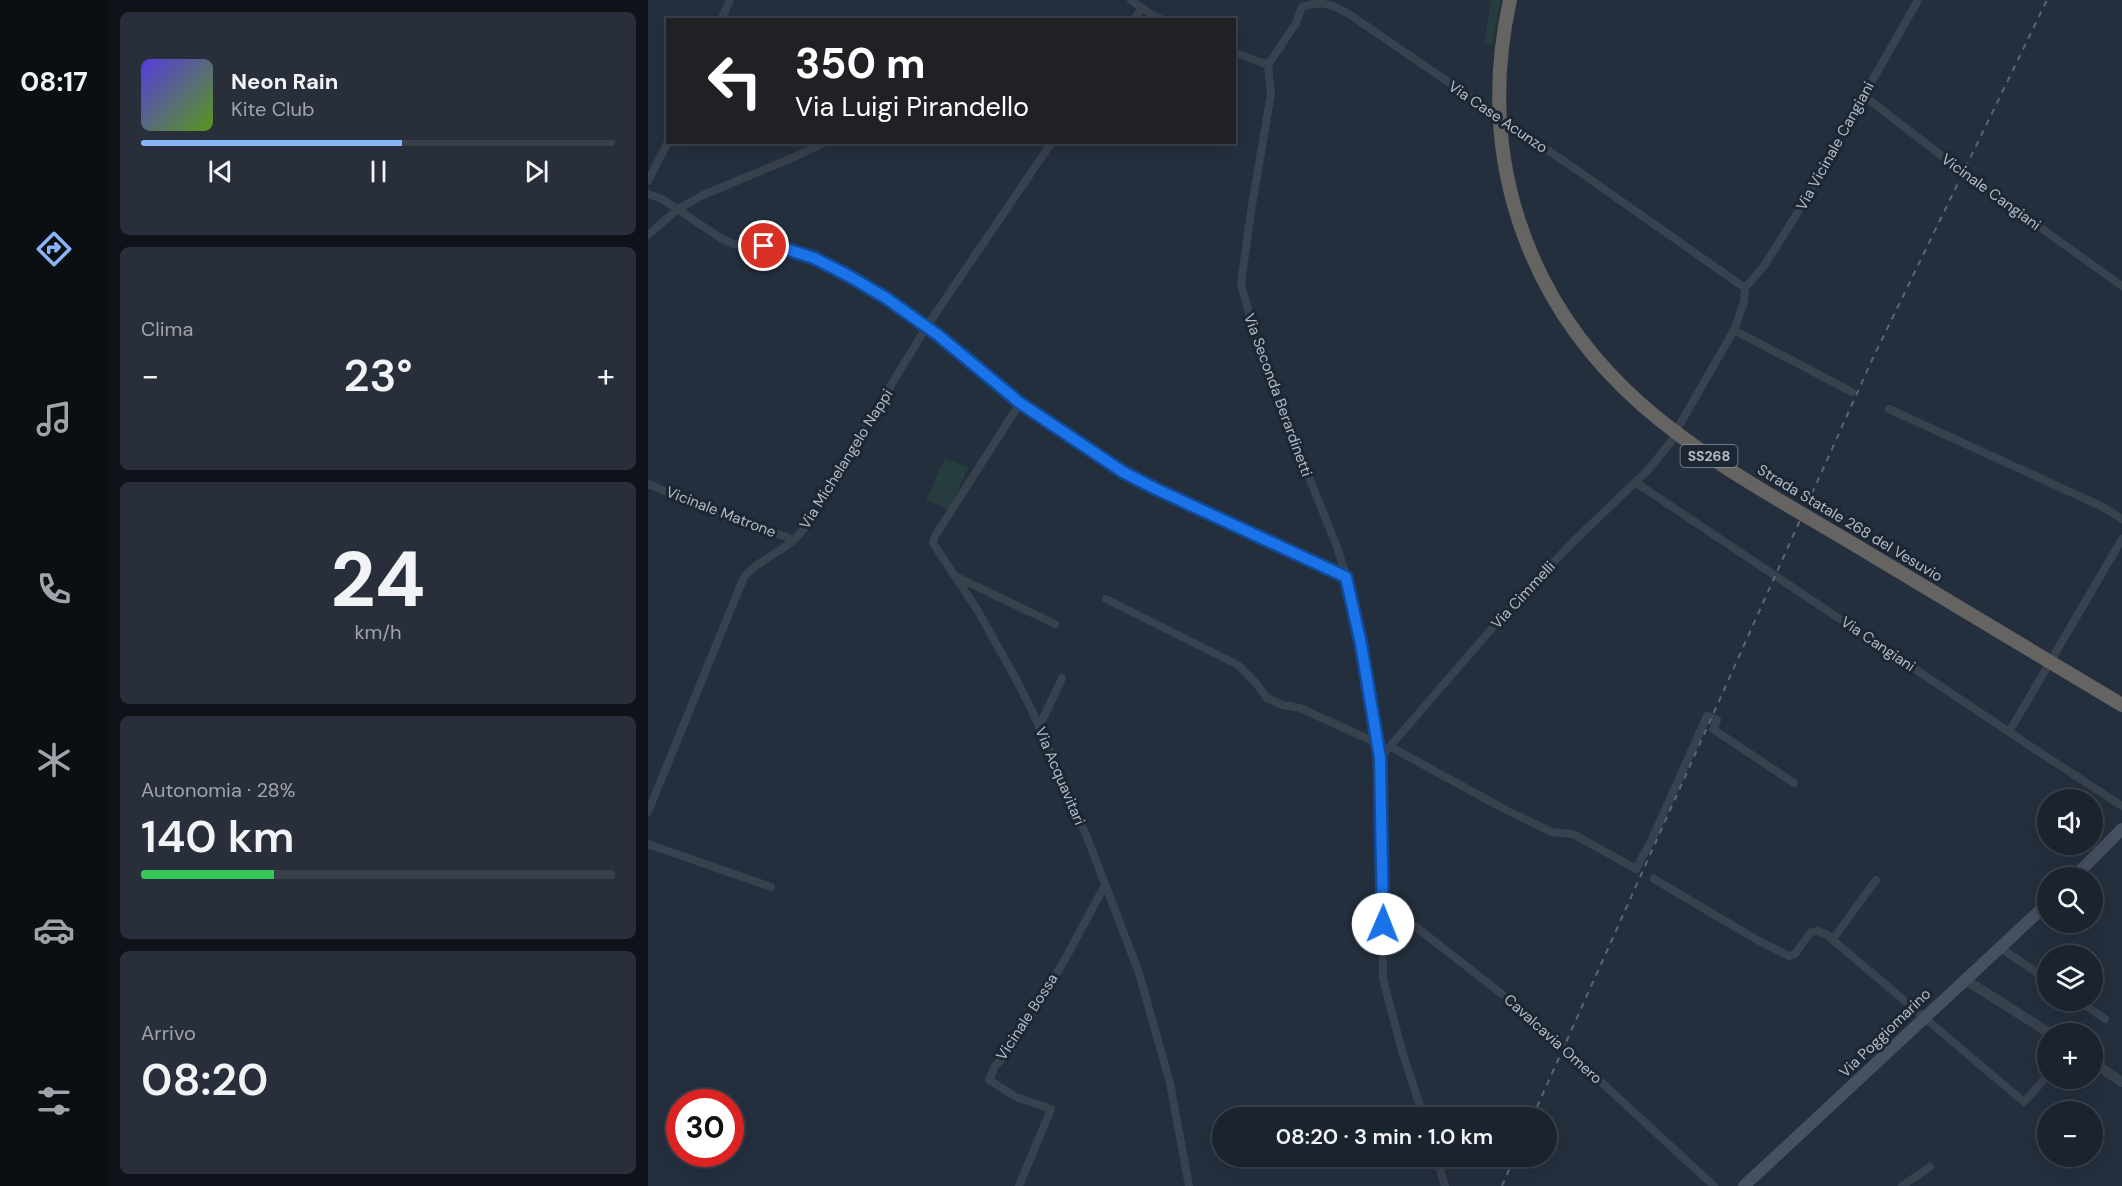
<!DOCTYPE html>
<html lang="it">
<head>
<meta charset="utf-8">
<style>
	:root { --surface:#1b232e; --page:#282f3a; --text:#f1f3f6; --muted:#a0a4aa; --line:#39404a; --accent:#8ab4f8 }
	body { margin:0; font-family:"DM Sans",sans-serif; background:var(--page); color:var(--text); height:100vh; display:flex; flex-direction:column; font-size:22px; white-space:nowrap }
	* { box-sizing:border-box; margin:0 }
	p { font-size:20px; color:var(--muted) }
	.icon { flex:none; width:33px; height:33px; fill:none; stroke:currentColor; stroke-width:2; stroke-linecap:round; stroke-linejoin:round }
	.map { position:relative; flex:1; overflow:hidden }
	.details { display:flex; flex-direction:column; gap:12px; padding:12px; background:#0f1319; width:540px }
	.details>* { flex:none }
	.hud { position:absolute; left:18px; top:18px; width:570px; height:126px; border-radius:0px; box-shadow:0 6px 24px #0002,0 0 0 2px var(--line); background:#202124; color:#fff; overflow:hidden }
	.controls { position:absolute; left:1389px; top:789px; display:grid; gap:12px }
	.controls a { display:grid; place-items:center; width:66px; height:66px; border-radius:50%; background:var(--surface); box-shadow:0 6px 24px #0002,0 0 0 2px var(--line); font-size:30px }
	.speed { position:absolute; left:18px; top:1089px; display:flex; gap:12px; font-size:30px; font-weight:700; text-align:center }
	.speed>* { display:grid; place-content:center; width:78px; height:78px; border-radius:50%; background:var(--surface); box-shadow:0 6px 24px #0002,0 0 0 2px var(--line); line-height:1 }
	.speed .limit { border:9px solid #d22; background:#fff; color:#111 }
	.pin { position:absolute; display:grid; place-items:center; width:51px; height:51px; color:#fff; margin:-26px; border:3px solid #fff; border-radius:50%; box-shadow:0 2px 6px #0007 }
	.me { position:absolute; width:66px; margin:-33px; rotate:1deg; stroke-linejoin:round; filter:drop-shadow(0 0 4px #0008) }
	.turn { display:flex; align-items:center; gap:21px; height:126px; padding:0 30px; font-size:27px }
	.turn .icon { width:78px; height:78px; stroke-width:2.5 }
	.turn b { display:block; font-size:42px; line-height:51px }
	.big { font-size:45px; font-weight:600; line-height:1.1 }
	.details .widget { flex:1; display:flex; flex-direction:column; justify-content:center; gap:9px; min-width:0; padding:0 21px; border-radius:9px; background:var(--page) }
	.details .dial { align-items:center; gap:0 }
	.dial b { font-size:78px; line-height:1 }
	.song { display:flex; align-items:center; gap:18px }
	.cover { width:72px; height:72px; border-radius:9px; background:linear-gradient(135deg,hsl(250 70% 55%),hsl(90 70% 35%)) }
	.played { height:6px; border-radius:3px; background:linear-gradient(90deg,var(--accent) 55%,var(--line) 55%) }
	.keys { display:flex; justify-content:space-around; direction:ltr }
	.heat { display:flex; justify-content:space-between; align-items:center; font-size:33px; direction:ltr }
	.charge { height:9px; border-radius:4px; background:linear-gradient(90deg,#34c759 28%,var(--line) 0) }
	.trip { position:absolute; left:564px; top:1107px; width:345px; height:60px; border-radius:30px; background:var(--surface); box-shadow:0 6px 24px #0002,0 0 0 2px var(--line); font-weight:600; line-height:60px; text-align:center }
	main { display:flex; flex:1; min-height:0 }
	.menu { display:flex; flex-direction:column; width:108px; justify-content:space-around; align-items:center; background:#0b0e12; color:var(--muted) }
	.menu .icon { width:42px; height:42px }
	.menu .on { color:var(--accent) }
	.menu b { font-size:27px; color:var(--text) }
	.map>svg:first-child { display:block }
	.green { fill:#263c3f }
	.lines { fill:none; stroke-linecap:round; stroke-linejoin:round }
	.minor { stroke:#38414e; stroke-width:8 }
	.tertiary { stroke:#38414e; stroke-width:10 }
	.secondary { stroke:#465061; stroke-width:12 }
	.trunk { stroke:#656462; stroke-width:14 }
	.rail { stroke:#5a6575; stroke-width:2; stroke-dasharray:6 6; stroke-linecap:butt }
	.route-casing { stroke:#114b97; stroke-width:15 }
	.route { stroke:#1a73e8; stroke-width:10 }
	.labels { text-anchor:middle; stroke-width:6; stroke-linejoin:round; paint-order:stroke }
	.shield { fill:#1d2633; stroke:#878f9c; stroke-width:1.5 }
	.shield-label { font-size:14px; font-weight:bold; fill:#b4bcc9 }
	.street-label { font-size:15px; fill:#b4bcc9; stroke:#1d2633 }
</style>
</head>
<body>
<main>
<nav class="menu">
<b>08:17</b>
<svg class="icon on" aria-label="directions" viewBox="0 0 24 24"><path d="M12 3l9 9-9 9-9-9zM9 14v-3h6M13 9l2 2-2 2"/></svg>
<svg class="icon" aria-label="music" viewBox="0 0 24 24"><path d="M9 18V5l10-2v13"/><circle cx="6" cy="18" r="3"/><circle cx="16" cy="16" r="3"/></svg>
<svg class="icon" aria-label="phone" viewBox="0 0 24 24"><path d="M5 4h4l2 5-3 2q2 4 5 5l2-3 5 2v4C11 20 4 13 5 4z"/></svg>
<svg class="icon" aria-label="climate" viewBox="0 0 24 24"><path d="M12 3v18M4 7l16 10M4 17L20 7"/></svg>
<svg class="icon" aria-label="car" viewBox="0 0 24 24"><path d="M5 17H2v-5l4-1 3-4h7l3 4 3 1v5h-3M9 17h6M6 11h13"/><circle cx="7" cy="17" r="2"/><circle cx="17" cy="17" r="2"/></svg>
<svg class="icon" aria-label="filters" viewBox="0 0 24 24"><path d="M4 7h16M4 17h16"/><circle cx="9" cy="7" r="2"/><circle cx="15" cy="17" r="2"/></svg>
</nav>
<section class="details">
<div class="widget">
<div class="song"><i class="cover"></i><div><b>Neon Rain</b><p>Kite Club</p></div></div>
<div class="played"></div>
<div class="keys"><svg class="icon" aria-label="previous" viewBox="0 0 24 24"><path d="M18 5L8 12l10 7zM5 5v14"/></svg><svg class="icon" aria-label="pause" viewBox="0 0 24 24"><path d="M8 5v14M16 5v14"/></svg><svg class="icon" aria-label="next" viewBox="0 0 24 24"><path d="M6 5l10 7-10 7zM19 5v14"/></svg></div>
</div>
<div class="widget"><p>Clima</p>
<div class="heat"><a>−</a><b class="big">23°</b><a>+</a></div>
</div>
<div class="widget dial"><b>24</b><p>km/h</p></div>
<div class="widget"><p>Autonomia · 28%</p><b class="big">140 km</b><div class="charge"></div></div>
<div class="widget"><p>Arrivo</p><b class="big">08:20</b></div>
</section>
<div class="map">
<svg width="1474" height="1186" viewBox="0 0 1474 1186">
	<rect width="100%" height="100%" fill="#242f3e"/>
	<path class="green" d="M843,0H853L844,45L836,44Z
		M297,458L320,468L301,510L278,500Z"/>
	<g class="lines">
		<path class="minor" d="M483,0L501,13L515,20
			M73,20L82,0
			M486,20L493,8
			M586,52L620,65
			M620,65L623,94L603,211L593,284L614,360L689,547L704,595L732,758L735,979L754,1051L776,1118
			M620,65L648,23L654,7C674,0 683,4 701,14L926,168L1097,288
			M1215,95L1312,170L1474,286
			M0,181L20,142
			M0,194L14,199L74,239L85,244L138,249L167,258L201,276L279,326L372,403L475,472L508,489L698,577
			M0,235L30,209L55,195L144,158L178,142
			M1097,288L1116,266L1148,215L1270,0
			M1086,330L1204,392
			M372,403L287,536L285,543L330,611L368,679L386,715L441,842L491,973L522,1083L541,1186
			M1241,409L1455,507L1474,519
			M1032,424L1086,330L1096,302L1097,288
			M987,482L1388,750L1474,806
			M0,484L88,521L139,537L145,541
			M309,577L407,624
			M458,599L590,665L607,682L619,698L635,705L652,708L729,743
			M391,727L414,678
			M1361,732L1474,539
			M743,747L858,810L904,832L925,834L988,869L1004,839L1059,716L1069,720L1065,729L1146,783
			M732,758L858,612L925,542L1001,469L1025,439
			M0,812L96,577C112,558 139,551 154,531L279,326L404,142
			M0,844L123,887
			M1006,879L1111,941L1141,956L1147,954L1163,932L1170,931L1179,935L1376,1102L1400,1075
			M736,902L877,1012L1066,1186
			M1185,939L1228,880
			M1351,947L1400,980
			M1430,1000L1457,1019
			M788,1156L797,1186
			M371,1186L403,1109L368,1097L341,1080L347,1066L363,1049L416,961L457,885
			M1254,1186L1282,1167"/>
		<path class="tertiary" d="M1316,979L1403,1034
			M1444,1062L1474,1082"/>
		<path class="secondary" d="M1425,878L1474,829
			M1096,1186L1400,903"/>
		<path class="trunk" d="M862,0C828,154 876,301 994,405C1058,461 1135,502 1207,545C1296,599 1385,652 1474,705"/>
		<path class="rail" d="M884,1118L1223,362L1399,0
			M854,1186L867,1156"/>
	</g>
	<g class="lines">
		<defs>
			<path id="route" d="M116,246L138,249L166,258L201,276L238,298L290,335L372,403L475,472L508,489L698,577L713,644L732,758L735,924"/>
		</defs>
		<use href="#route" class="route-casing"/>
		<use href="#route" class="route"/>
	</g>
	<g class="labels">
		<rect class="shield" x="1032.5" y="445" width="57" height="22" rx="4.5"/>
		<g class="shield-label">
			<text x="1061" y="461">SS268</text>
		</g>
		<g class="street-label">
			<text transform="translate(850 117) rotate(34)" y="5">Via Case Acunzo</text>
			<text transform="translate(1187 146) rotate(-61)" y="5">Via Vicinale Cangiani</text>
			<text transform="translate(1343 192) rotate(36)" y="5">Vicinale Cangiani</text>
			<text transform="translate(630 395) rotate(70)" y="5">Via Seconda Berardinetti</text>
			<text transform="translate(198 459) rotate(-58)" y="5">Via Michelangelo Nappi</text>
			<text transform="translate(73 512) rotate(21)" y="5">Vicinale Matrone</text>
			<text transform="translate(1202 523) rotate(31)" y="5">Strada Statale 268 del Vesuvio</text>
			<text transform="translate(875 595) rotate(-47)" y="5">Via Cimmelli</text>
			<text transform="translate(1230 644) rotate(34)" y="5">Via Cangiani</text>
			<text transform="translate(412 776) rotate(67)" y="5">Via Acquavitari</text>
			<text transform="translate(379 1017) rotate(-57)" y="5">Vicinale Bossa</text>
			<text transform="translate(1237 1033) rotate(-44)" y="5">Via Poggiomarino</text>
			<text transform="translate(905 1039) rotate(42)" y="5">Cavalcavia Omero</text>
		</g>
	</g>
</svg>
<div class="controls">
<a><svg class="icon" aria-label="sound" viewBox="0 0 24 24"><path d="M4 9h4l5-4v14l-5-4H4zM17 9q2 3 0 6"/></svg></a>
<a><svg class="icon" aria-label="search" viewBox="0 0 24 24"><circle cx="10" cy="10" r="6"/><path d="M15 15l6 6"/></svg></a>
<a><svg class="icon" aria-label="layers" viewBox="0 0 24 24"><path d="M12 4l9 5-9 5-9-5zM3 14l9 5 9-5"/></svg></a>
<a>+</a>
<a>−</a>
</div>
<div class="speed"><div class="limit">30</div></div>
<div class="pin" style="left:116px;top:246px;background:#d93025"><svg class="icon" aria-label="arrive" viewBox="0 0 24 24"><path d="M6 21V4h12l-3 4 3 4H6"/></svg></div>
<svg class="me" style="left:735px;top:924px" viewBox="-20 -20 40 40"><circle r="19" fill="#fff"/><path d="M0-13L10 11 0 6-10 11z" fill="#1a73e8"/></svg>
<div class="trip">08:20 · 3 min · 1.0 km</div>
<div class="hud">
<div class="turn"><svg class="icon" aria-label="left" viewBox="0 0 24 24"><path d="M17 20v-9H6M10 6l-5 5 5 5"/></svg><div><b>350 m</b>Via Luigi Pirandello</div></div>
</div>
</div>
</main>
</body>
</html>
